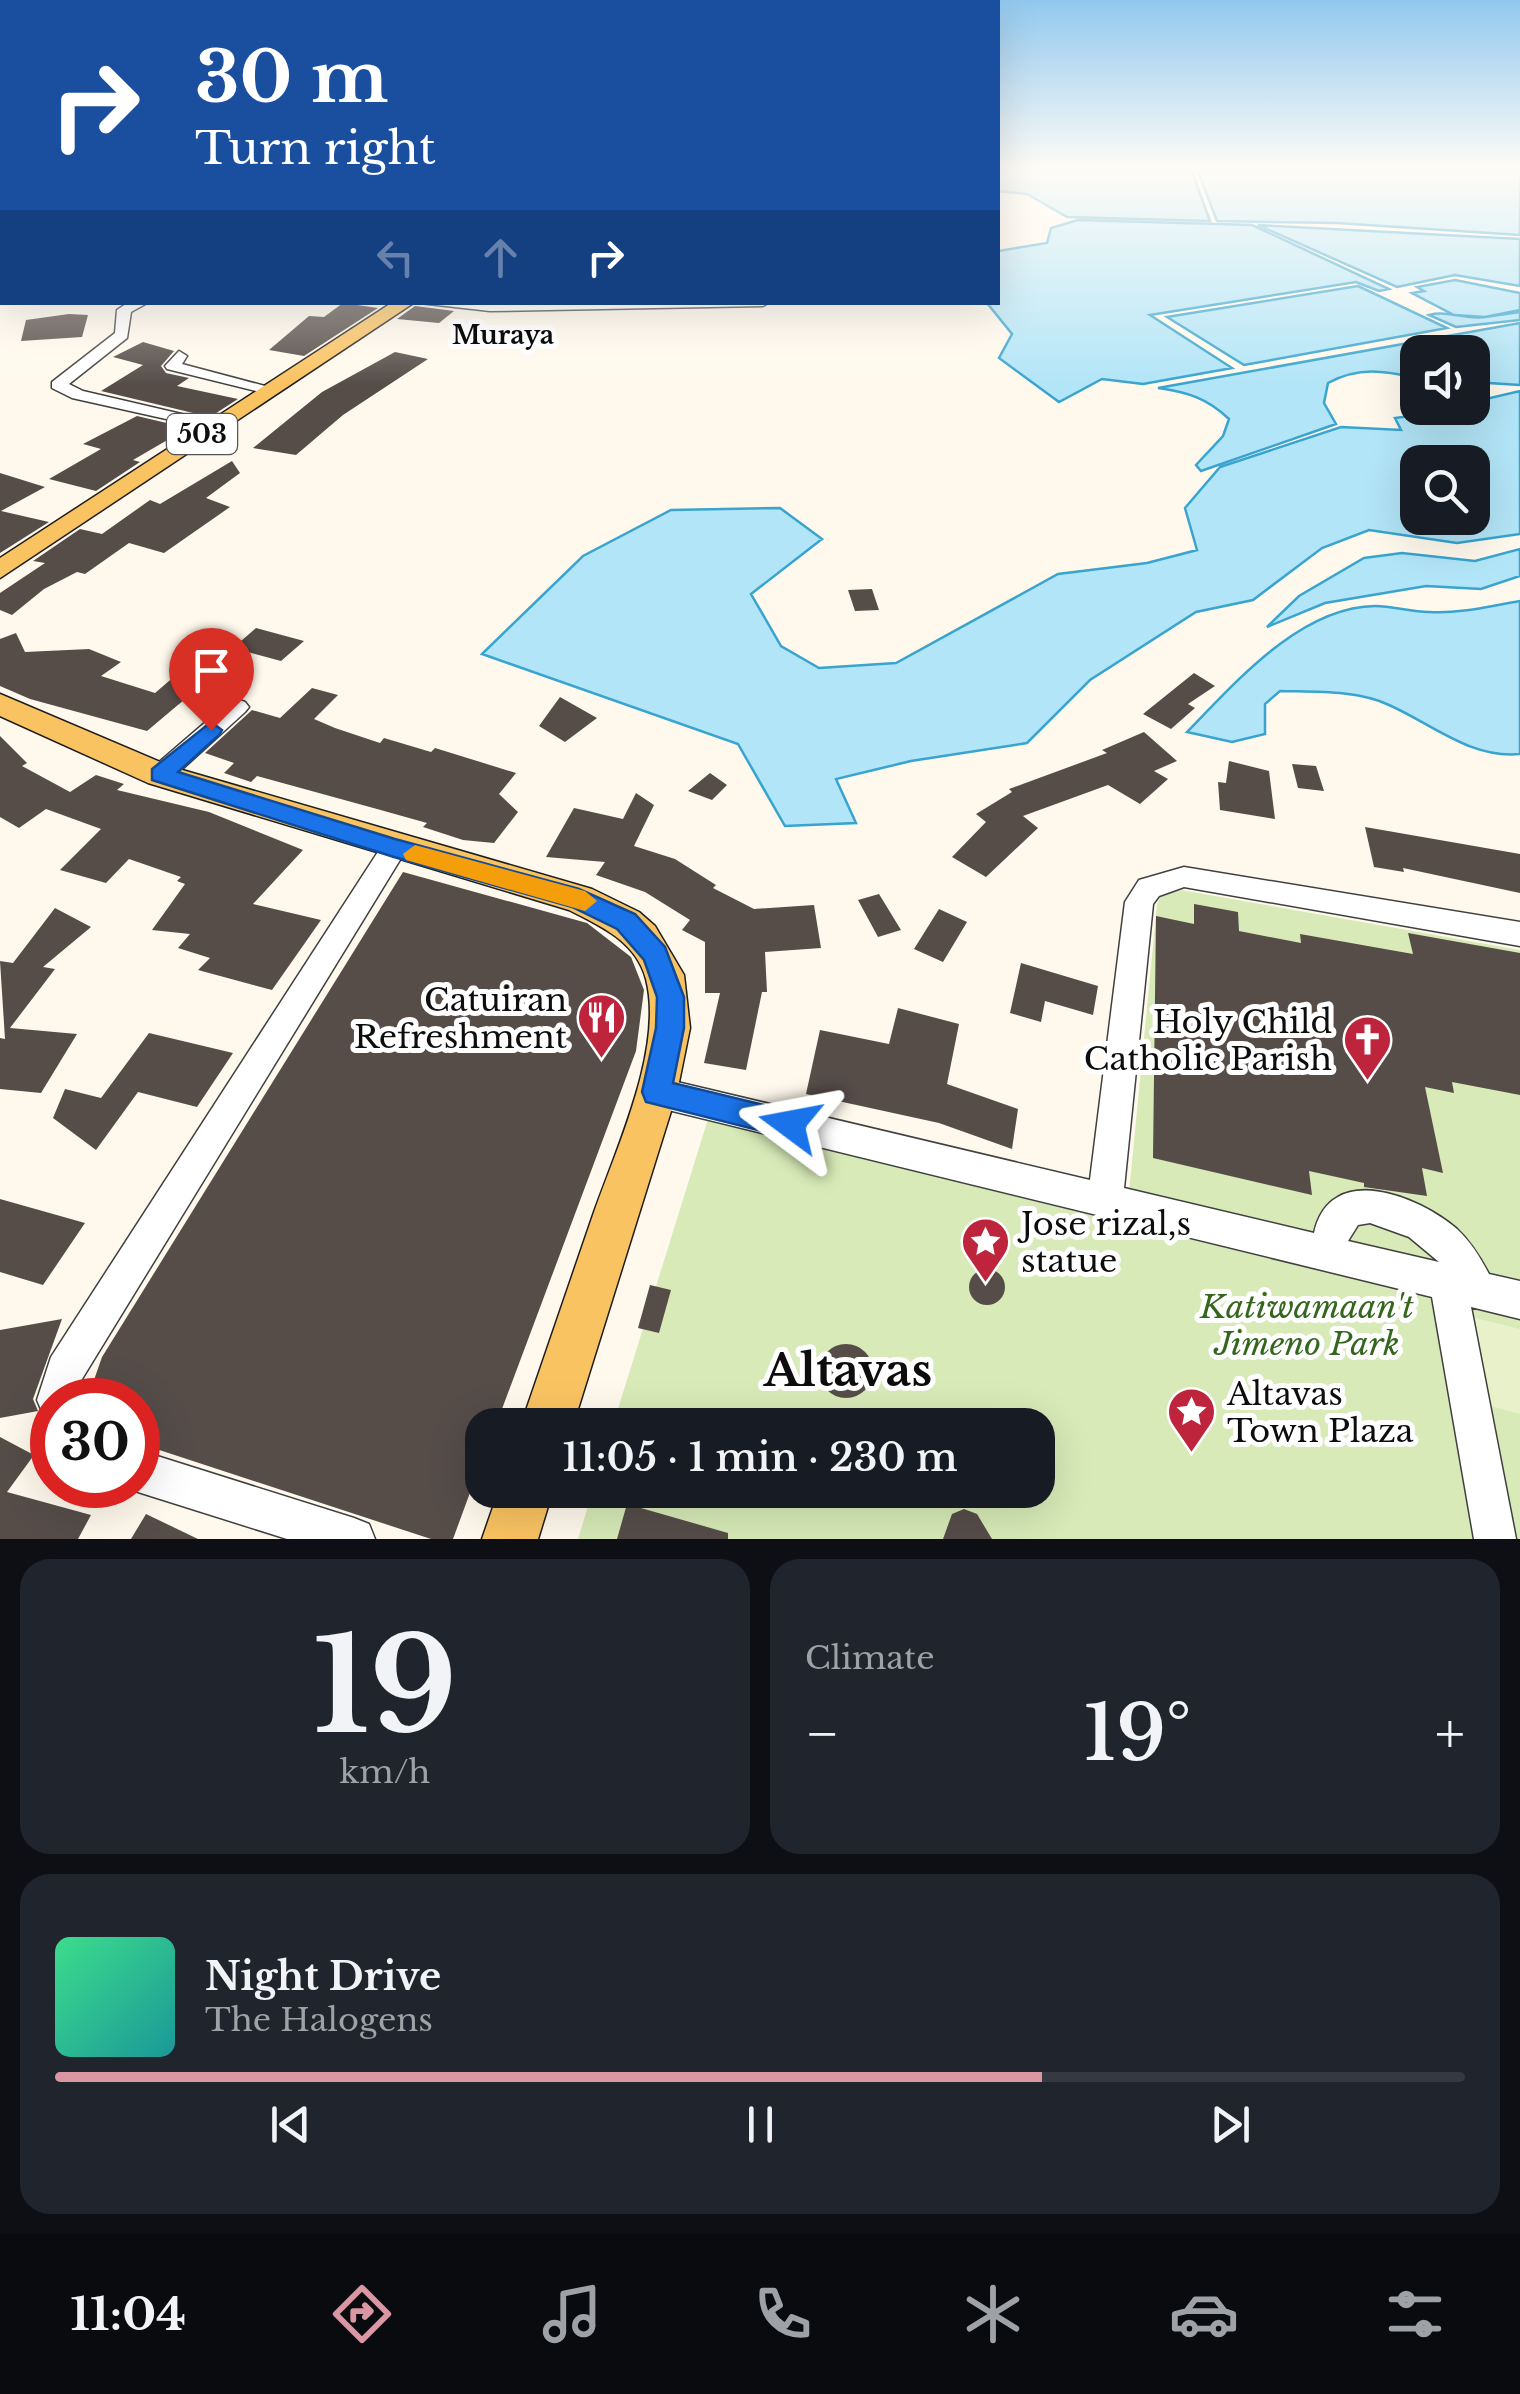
<!DOCTYPE html>
<html lang="en">
<head>
<meta charset="utf-8">
<style>
	:root { --surface:#171b24; --page:#20242c; --text:#f1f3f6; --muted:#9ea1a6; --line:#363941; --accent:#da96a3 }
	body { margin:0; font-family:"Libre Baskerville",serif; background:var(--page); color:var(--text); height:100vh; display:flex; flex-direction:column; font-size:38px; white-space:nowrap }
	* { box-sizing:border-box; margin:0 }
	p { font-size:32px; color:var(--muted) }
	.icon { flex:none; width:55px; height:55px; fill:none; stroke:currentColor; stroke-width:2; stroke-linecap:round; stroke-linejoin:round }
	.map { position:relative; height:1539px; overflow:hidden }
	.details { display:flex; flex-direction:column; gap:20px; padding:20px; background:#0d0f14; flex:1 }
	.details>* { flex:none }
	.guide { position:absolute; left:0px; top:0px; width:1000px; height:305px; box-shadow:0 10px 40px #0002; background:#1a4fa0; color:#fff; overflow:hidden }
	.buttons { position:absolute; left:1400px; top:335px; display:grid; gap:20px }
	.buttons a { display:grid; place-items:center; width:90px; height:90px; border-radius:20px; background:var(--surface); box-shadow:0 10px 40px #0002; font-size:50px }
	.speed { position:absolute; left:30px; top:1378px; display:flex; gap:20px; font-size:50px; font-weight:700; text-align:center }
	.speed>* { display:grid; place-content:center; width:130px; height:130px; border-radius:50%; background:var(--surface); box-shadow:0 10px 40px #0002; line-height:1 }
	.speed .limit { border:15px solid #d22; background:#fff; color:#111 }
	.pin { position:absolute; display:grid; place-items:center; width:85px; height:85px; color:#fff; margin:-102px -42px; border-radius:50% 50% 50% 0; rotate:-45deg; box-shadow:0 0 10px #0007 }
	.pin .icon { rotate:45deg }
	.me { position:absolute; width:110px; margin:-55px; rotate:283deg; stroke-linejoin:round; filter:drop-shadow(0 0 8px #0008) }
	.turn { display:flex; align-items:center; gap:35px; height:210px; padding:0 30px; font-size:45px }
	.turn .icon { width:130px; height:130px; stroke-width:2.5 }
	.turn b { display:block; font-size:70px; line-height:85px }
	.lanes { display:flex; align-items:center; height:95px; padding:0 30px; background:#0003; justify-content:center; gap:50px; direction:ltr }
	.lanes .off { opacity:.35 }
	.big { font-size:75px; font-weight:600; line-height:1.1 }
	.details .tile { flex:1; display:flex; flex-direction:column; justify-content:center; gap:15px; min-width:0; padding:0 35px; border-radius:30px; background:var(--page) }
	.details .dial { align-items:center; gap:0 }
	.dial b { font-size:130px; line-height:1 }
	.song { display:flex; align-items:center; gap:30px }
	.cover { width:120px; height:120px; border-radius:15px; background:linear-gradient(135deg,hsl(150 70% 55%),hsl(180 70% 35%)) }
	.played { height:10px; border-radius:5px; background:linear-gradient(90deg,var(--accent) 70%,var(--line) 70%) }
	.keys { display:flex; justify-content:space-around; direction:ltr }
	.heat { display:flex; justify-content:space-between; align-items:center; font-size:55px; direction:ltr }
	.details .tiles { flex:1; display:grid; gap:20px; grid-template-columns:1fr 1fr }
	.tile:last-child { grid-column:span 2 }
	.trip { position:absolute; left:465px; top:1408px; width:590px; height:100px; border-radius:30px; background:var(--surface); box-shadow:0 10px 40px #0002; font-weight:600; line-height:100px; text-align:center }
	.tabs { display:flex; height:160px; justify-content:space-around; align-items:center; background:#090b0e; color:var(--muted) }
	.tabs .icon { width:70px; height:70px }
	.tabs .on { color:var(--accent) }
	.tabs b { font-size:45px; color:var(--text) }
	.map>svg:first-child { display:block }
	.green { fill:#d7eab7 }
	.pitch { fill:#e8f1c9 }
	.water { fill:#b2e5f7; stroke:#38a4cf; stroke-width:2.5; fill-rule:evenodd }
	.building { fill:#564d49 }
	.lines { fill:none; stroke-linecap:round; stroke-linejoin:round }
	.minor-casing { stroke:#404040; stroke-width:3 }
	.major-casing { stroke:#1e1e1e; stroke-width:3 }
	.minor { fill:#fff; fill-rule:evenodd }
	.major { fill:#fac362; fill-rule:evenodd }
	.route { fill:#1a73e8; stroke:#114b97; stroke-width:2.5 }
	.slow { fill:#f59e0b }
	.labels { text-anchor:middle; stroke-width:10; stroke-linejoin:round; paint-order:stroke }
	.far-neighbourhood-label { font-size:25px; font-weight:bold; fill:#0d0d0d; stroke:#fff }
	.shield { fill:#fff; stroke:#565656; stroke-width:2.5 }
	.shield-label { font-size:25px; font-weight:bold; fill:#0d0d0d }
	.near-poi-label { font-size:32px; fill:#0d0d0d; stroke:#fff; text-anchor:end }
	.near-park-label { font-size:32px; font-style:italic; fill:#34661d; stroke:#fff }
	.near-district-label { font-size:45px; font-weight:bold; fill:#0d0d0d; stroke:#fff }
</style>
</head>
<body>
<div class="map">
<svg width="1520" height="1539" viewBox="0 0 1520 1539">
	<rect width="100%" height="100%" fill="#fff9ed"/>
	<path class="green" d="M1181,890L1520,950V1539H578L593,1490H1038V1425H613L708,1119L1127,1213L1157,905L1161,895Z"/>
	<path class="pitch" d="M1475,1318L1520,1329V1414L1491,1406Z"/>
	<path class="water" d="M998,169H1191L1210,221L1067,217L1027,194L998,191Z
		M1197,169H1520V235L1337,223L1217,221Z
		M1078,220L1252,225L1389,289L1379,291L1356,282L1150,315L1232,368L1143,384L1102,379L1059,402L999,358L1012,334L987,303L998,302V251L1047,243L1051,228Z
		M1258,225L1520,239V286L1455,275L1397,287Z
		M1455,280L1520,293V310L1485,317L1520,312V320L1456,327L1429,315C1448,310 1466,320 1485,317L1454,315L1412,293L1424,291L1417,287Z
		M1358,286L1447,328L1244,365L1167,317Z
		M1520,323V385L1473,382L1472,352H1418L1417,378C1385,371 1359,366 1328,383L1324,403L1336,424L1201,471L1196,465L1223,436L1229,419C1207,398 1187,392 1158,388Z
		M1520,391V534L1457,543L1369,530L1322,548L1253,600L1196,612L1090,680L1027,743L911,761L836,779L856,823L785,826L738,744L482,654L583,556L671,510L780,508L822,539L751,594L781,646L819,668L896,663L1058,574L1147,563L1197,550L1185,508L1220,467L1341,427L1401,430L1395,418L1472,408L1473,402ZM1418,462H1472V518H1418Z
		M1520,549V576L1481,589L1426,586L1325,603L1267,627L1299,596L1364,558L1402,553L1475,561Z
		M1520,601V754C1471,759 1432,724 1389,705C1357,690 1314,692 1280,691L1265,704V734L1232,742L1187,732C1235,683 1300,607 1375,606C1393,606 1411,612 1429,612C1460,614 1490,606 1520,601Z"/>
	<path class="building" d="M343,303L378,308L304,356L269,350L309,316L324,317Z
		M415,306L454,311L439,323L397,319Z
		M69,314L88,315L82,337L21,341L26,320Z
		M143,342L174,351L161,366L166,373L189,378L177,386L238,399L210,417L101,391L143,365L113,357Z
		M395,352L428,359L343,415L296,455L253,448L322,392Z
		M137,416L188,428L133,460L140,462L96,491L49,479L101,449L83,444Z
		M232,461L240,473L206,498L230,507L164,553L129,543L85,574L77,572L44,589L12,615L0,610V593L45,563L33,561L80,529L102,534L150,500L160,504Z
		M0,473L45,487L1,511L49,522L0,553Z
		M872,589L879,610L855,611L848,590Z
		M256,628L304,641L281,661L233,648Z
		M16,633L25,652L89,649L121,662L101,676L155,693L183,669L210,678L147,731L30,699L0,686V639Z
		M1194,673L1215,686L1188,704L1195,708L1171,729L1143,714Z
		M312,688L338,695L314,719L335,728L380,743L384,738L431,752L435,748L516,773L499,794L518,812L494,843L463,840L423,827L427,823L377,809L257,776L251,782L224,773L234,763L205,753L252,710L280,718Z
		M560,697L597,718L565,742L539,726Z
		M1144,732L1177,761L1154,771L1168,779L1140,804L1108,785L1023,816L1038,828L986,877L952,857L986,822L976,814L1012,792L1009,789L1107,753L1102,750Z
		M0,736L27,763L22,766L70,792L96,775L124,784L117,790L209,812L303,850L253,904L321,920L272,990L198,970L210,958L178,948L190,934L152,930L185,884L177,881L181,877L129,859L106,883L60,870L101,829L46,809L19,828L0,817Z
		M1229,761L1269,771L1275,819L1220,810L1218,782L1226,783Z
		M1292,764L1316,766L1324,791L1298,788Z
		M710,773L727,785L712,800L688,791Z
		M636,793L654,805L634,846L675,859L716,885L713,888L754,909L814,905L821,948L765,952L767,992H762L746,1070L704,1063L720,993H705V942L682,930L690,920L645,892L596,875L605,862L546,857L574,808L623,819Z
		M1365,827L1520,854V893L1403,868L1404,872L1374,867Z
		M403,872L587,923L631,957L644,990L636,1051L496,1425H482V1460L453,1539H431L138,1443V1400H87L102,1357Z
		M879,894L901,930L878,937L858,900Z
		M1194,904L1238,912L1239,931L1301,943L1300,934L1413,954L1408,933L1520,953V1095L1452,1082L1454,1093L1425,1087L1443,1173L1422,1168L1427,1196L1364,1187V1183L1309,1171L1312,1195L1153,1158L1156,916L1194,924Z
		M55,908L91,927L43,967L55,969L10,1028L77,1034L41,1093L0,1089V1038L5,1039L0,961L13,963Z
		M939,909L967,922L943,962L914,949Z
		M1021,963L1098,986L1093,1015L1045,1001L1041,1022L1010,1013Z
		M898,1008L959,1024L947,1084L1018,1109L1012,1149L939,1123L806,1094L820,1030L889,1044Z
		M149,1033L233,1053L197,1107L138,1092L96,1150L53,1118L65,1089L101,1098Z
		M0,1199L85,1223L43,1285L0,1272Z
		M969 1287a18 18 0 1 1 36 0a18 18 0 1 1-36 0Z
		M650,1285L671,1290L659,1333L638,1328Z
		M62,1319L33,1399L38,1411L0,1418V1330Z
		M819 1371a27 27 0 1 1 54 0a27 27 0 1 1-54 0Z
		M0,1437L34,1455L7,1492L91,1515L78,1539H0Z
		M627,1504L728,1533V1539H617Z
		M964,1509L977,1514L992,1539H943L952,1514Z
		M146,1514L198,1539H131Z"/>
	<g class="lines">
		<defs>
			<path id="minor" d="M129,302H149L131,312L127,338L69,384L83,391L220,423V431L72,398L52,388V382L115,333L117,310Z
				M410,302H770L763,306L490,311Z
				M179,351L187,356L182,364L280,390L272,395L167,369L165,366Z
				M237,699L245,702L249,707L245,712L169,781H151L147,775L151,769L229,702Z
				M394,838L403,841L407,848L403,855L82,1379L77,1400H52V1418L43,1414L37,1400L51,1357L385,841Z
				M1184,867L1520,922V946L1184,887L1159,896L1153,904L1124,1188L1314,1233C1330,1160 1419,1196 1457,1229C1471,1242 1480,1257 1489,1274L1520,1281V1319L1471,1307L1516,1539H1474L1432,1297L656,1107L645,1102L640,1092L645,1082L656,1077L1090,1180L1125,902L1139,880ZM1370,1223L1409,1237L1439,1262L1348,1241L1358,1225Z
				M138,1450L354,1518L369,1524L375,1539H287L138,1492L123,1485H138Z"/>
			<path id="major" d="M393,302H415L0,578V558Z
				M0,694L172,767L592,889L639,912L655,926L684,975L690,1028L677,1092L573,1425H521C545,1355 569,1285 593,1215C616,1149 664,1048 646,979C636,941 600,926 569,910L148,783L0,716Z
				M499,1490H553L538,1539H482Z"/>
		</defs>
		<use href="#minor" class="minor-casing"/>
		<use href="#major" class="major-casing"/>
		<use href="#minor" class="minor"/>
		<use href="#major" class="major"/>
	</g>
	<linearGradient id="sky" x2="0" y2="1"><stop stop-color="#92c8ee"/><stop offset="0.44" stop-color="#fffcf7"/><stop offset="1" stop-color="#fffcf7" stop-opacity="0"/></linearGradient>
	<rect width="1520" height="385" fill="url(#sky)"/>
	<path class="route" d="M211,722L222,730L219,735L178,772L395,839L579,889L635,914L665,947L684,997V1028L673,1083L801,1114L805,1124L801,1134L790,1138L646,1102L642,1092L656,1028L657,997L644,960L617,929L572,907L394,857L152,780V769Z"/>
	<path class="slow" d="M415,845L585,891L597,901L585,911L406,860L403,854Z"/>
	<defs>
		<symbol id="restaurant-pin" viewBox="-11 -11 22 30"><path d="M0 17L-7.5 6A9.5 9.5 0 1 1 7.5 6Z" fill="#bf243d" stroke="#fff"/><path d="M-5-6h1v4h1v-4h1v4h1v-4h1v5L-1.5 .5V6h-2V.5L-5-1ZM5-6V6H3V1.5H1.5Q1.5-4 5-6Z" fill="#fff"/></symbol>
		<symbol id="church-pin" viewBox="-11 -11 22 30"><path d="M0 17L-7.5 6A9.5 9.5 0 1 1 7.5 6Z" fill="#bf243d" stroke="#fff"/><path d="M-1.2-6h2.4v3.5h3.3v2.4h-3.3V6h-2.4V-.1h-3.3v-2.4h3.3Z" fill="#fff"/></symbol>
		<symbol id="sight-pin" viewBox="-11 -11 22 30"><path d="M0 17L-7.5 6A9.5 9.5 0 1 1 7.5 6Z" fill="#bf243d" stroke="#fff"/><path d="M0-6L1.8-2.2L6-1.7L2.9 1.2L3.7 5.4L0 3.3L-3.7 5.4L-2.9 1.2L-6-1.7L-1.8-2.2Z" fill="#fff"/></symbol>
	</defs>
	<g fill-rule="evenodd">
		<use href="#restaurant-pin" x="574" y="990" width="55" height="75"/>
		<use href="#church-pin" x="1340" y="1012" width="55" height="75"/>
		<use href="#sight-pin" x="958" y="1214" width="55" height="75"/>
		<use href="#sight-pin" x="1164" y="1384" width="55" height="75"/>
	</g>
	<g class="labels">
		<g class="far-neighbourhood-label">
			<text x="503" y="344">Muraya</text>
		</g>
		<rect class="shield" x="167" y="414" width="70" height="40" rx="8"/>
		<g class="shield-label">
			<text x="202" y="443">503</text>
		</g>
		<g class="near-poi-label">
			<text x="567" y="1011">Catuiran<tspan x="567" dy="37">Refreshment</tspan></text>
			<text x="1332" y="1033">Holy Child<tspan x="1332" dy="37">Catholic Parish</tspan></text>
			<text x="1021" y="1235" text-anchor="start">Jose rizal,s<tspan x="1021" dy="37">statue</tspan></text>
			<text x="1227" y="1405" text-anchor="start">Altavas<tspan x="1227" dy="37">Town Plaza</tspan></text>
		</g>
		<g class="near-park-label">
			<text x="1307" y="1318">Katiwamaan't<tspan x="1307" dy="37">Jimeno Park</tspan></text>
		</g>
		<g class="near-district-label">
			<text x="848" y="1386">Altavas</text>
		</g>
	</g>
</svg>
<div class="buttons">
<a><svg class="icon" aria-label="sound" viewBox="0 0 24 24"><path d="M4 9h4l5-4v14l-5-4H4zM17 9q2 3 0 6"/></svg></a>
<a><svg class="icon" aria-label="search" viewBox="0 0 24 24"><circle cx="10" cy="10" r="6"/><path d="M15 15l6 6"/></svg></a>
</div>
<div class="speed"><div class="limit">30</div></div>
<div class="pin" style="left:211px;top:730px;background:#d93025"><svg class="icon" aria-label="arrive" viewBox="0 0 24 24"><path d="M6 21V4h12l-3 4 3 4H6"/></svg></div>
<svg class="me" style="left:790px;top:1124px" viewBox="-20 -20 40 40"><path d="M0-17L14 15 0 8-14 15z" fill="#1a73e8" stroke="#fff" stroke-width="4"/></svg>
<div class="trip">11:05 · 1 min · 230 m</div>
<div class="guide">
<div class="turn"><svg class="icon" aria-label="right" viewBox="0 0 24 24"><path d="M7 20v-9h11M14 6l5 5-5 5"/></svg><div><b>30 m</b>Turn right</div></div>
<div class="lanes"><svg class="icon off" aria-label="left" viewBox="0 0 24 24"><path d="M17 20v-9H6M10 6l-5 5 5 5"/></svg><svg class="icon off" aria-label="ahead" viewBox="0 0 24 24"><path d="M12 20V5M6 11l6-6 6 6"/></svg><svg class="icon" aria-label="right" viewBox="0 0 24 24"><path d="M7 20v-9h11M14 6l5 5-5 5"/></svg></div>
</div>
</div>
<section class="details">
<div class="tiles">
<div class="tile dial"><b>19</b><p>km/h</p></div>
<div class="tile"><p>Climate</p>
<div class="heat"><a>−</a><b class="big">19°</b><a>+</a></div>
</div>
<div class="tile">
<div class="song"><i class="cover"></i><div><b>Night Drive</b><p>The Halogens</p></div></div>
<div class="played"></div>
<div class="keys"><svg class="icon" aria-label="previous" viewBox="0 0 24 24"><path d="M18 5L8 12l10 7zM5 5v14"/></svg><svg class="icon" aria-label="pause" viewBox="0 0 24 24"><path d="M8 5v14M16 5v14"/></svg><svg class="icon" aria-label="next" viewBox="0 0 24 24"><path d="M6 5l10 7-10 7zM19 5v14"/></svg></div>
</div>
</div>
</section>
<nav class="tabs">
<b>11:04</b>
<svg class="icon on" aria-label="directions" viewBox="0 0 24 24"><path d="M12 3l9 9-9 9-9-9zM9 14v-3h6M13 9l2 2-2 2"/></svg>
<svg class="icon" aria-label="music" viewBox="0 0 24 24"><path d="M9 18V5l10-2v13"/><circle cx="6" cy="18" r="3"/><circle cx="16" cy="16" r="3"/></svg>
<svg class="icon" aria-label="phone" viewBox="0 0 24 24"><path d="M5 4h4l2 5-3 2q2 4 5 5l2-3 5 2v4C11 20 4 13 5 4z"/></svg>
<svg class="icon" aria-label="climate" viewBox="0 0 24 24"><path d="M12 3v18M4 7l16 10M4 17L20 7"/></svg>
<svg class="icon" aria-label="car" viewBox="0 0 24 24"><path d="M5 17H2v-5l4-1 3-4h7l3 4 3 1v5h-3M9 17h6M6 11h13"/><circle cx="7" cy="17" r="2"/><circle cx="17" cy="17" r="2"/></svg>
<svg class="icon" aria-label="filters" viewBox="0 0 24 24"><path d="M4 7h16M4 17h16"/><circle cx="9" cy="7" r="2"/><circle cx="15" cy="17" r="2"/></svg>
</nav>
</body>
</html>
